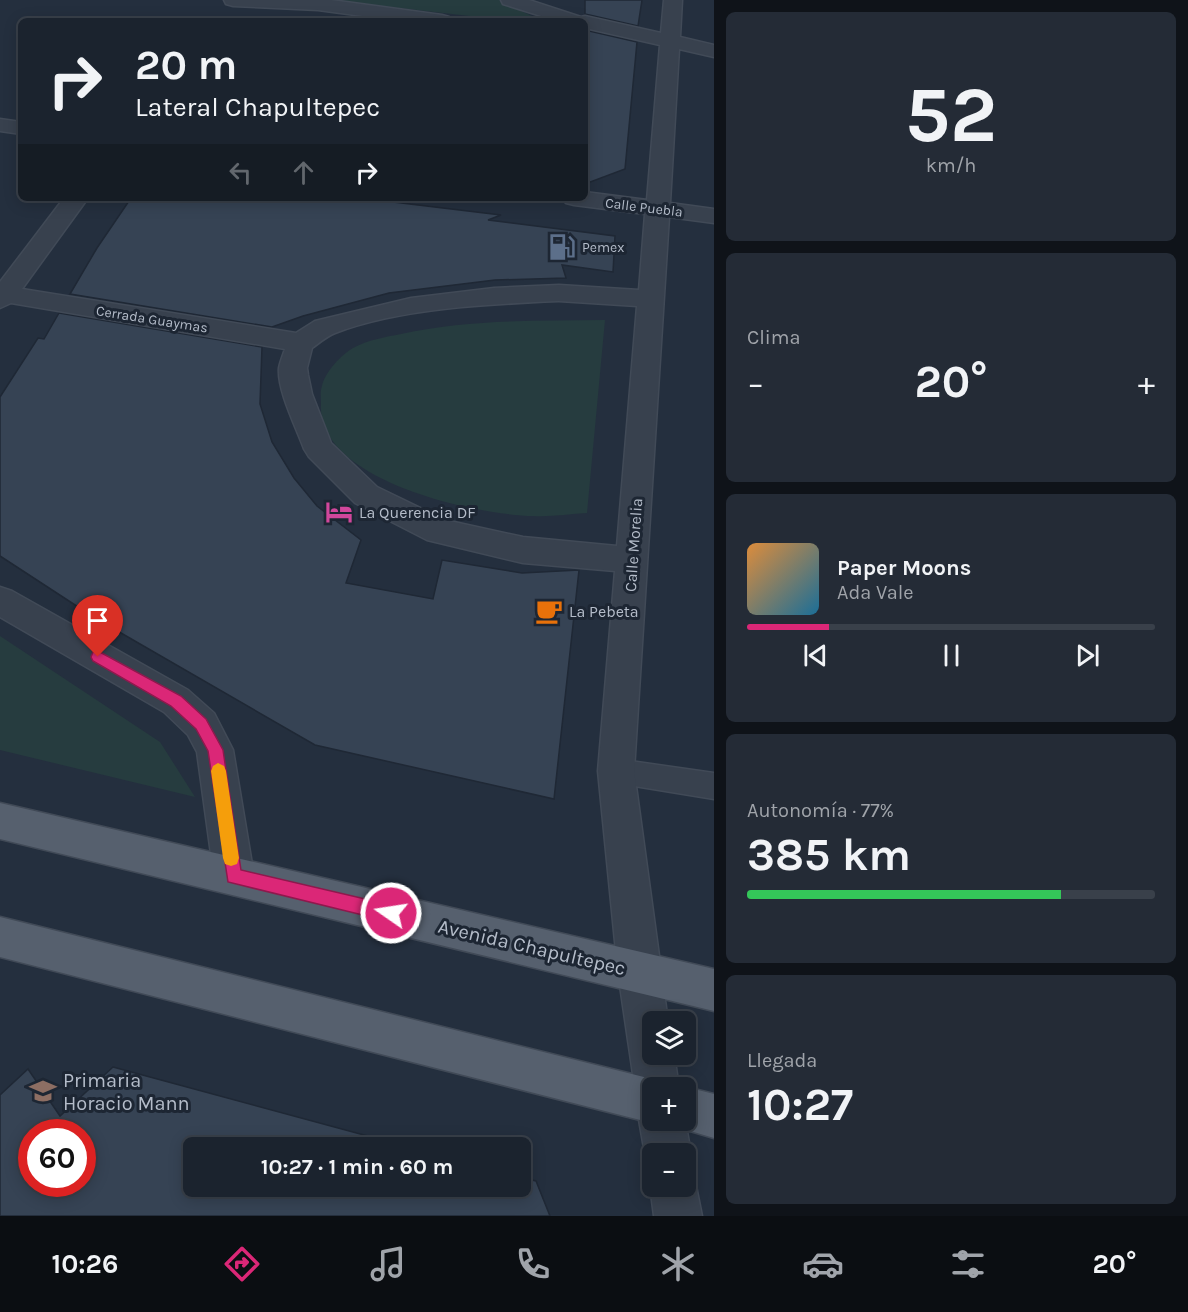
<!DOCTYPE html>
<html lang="es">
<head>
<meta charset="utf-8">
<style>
	:root { --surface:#1b232e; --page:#242b36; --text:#f1f3f6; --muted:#a0a4aa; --line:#39404a; --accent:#db2777 }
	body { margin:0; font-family:Karla,sans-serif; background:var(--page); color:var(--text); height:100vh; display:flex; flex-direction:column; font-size:22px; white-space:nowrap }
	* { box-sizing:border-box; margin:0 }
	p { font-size:20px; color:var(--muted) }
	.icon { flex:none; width:33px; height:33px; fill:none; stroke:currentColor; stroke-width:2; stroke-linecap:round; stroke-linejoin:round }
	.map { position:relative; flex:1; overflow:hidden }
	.drawer { display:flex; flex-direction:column; gap:12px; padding:12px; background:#0f1319; width:474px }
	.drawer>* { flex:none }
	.guide { position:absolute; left:18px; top:18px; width:570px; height:183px; border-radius:9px; box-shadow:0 3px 15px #0003,0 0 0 2px var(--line); background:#1b232e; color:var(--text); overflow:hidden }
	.controls { position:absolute; left:642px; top:1011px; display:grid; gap:12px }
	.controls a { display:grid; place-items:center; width:54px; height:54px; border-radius:9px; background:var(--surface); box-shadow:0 3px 15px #0003,0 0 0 2px var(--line); font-size:30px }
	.speed { position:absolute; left:18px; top:1119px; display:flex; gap:12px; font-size:30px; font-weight:700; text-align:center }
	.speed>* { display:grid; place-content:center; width:78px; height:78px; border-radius:50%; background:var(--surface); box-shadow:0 3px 15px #0003,0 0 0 2px var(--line); line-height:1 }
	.speed .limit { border:9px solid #d22; background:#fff; color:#111 }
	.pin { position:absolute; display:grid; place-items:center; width:51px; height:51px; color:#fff; margin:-62px -26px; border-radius:50% 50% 50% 0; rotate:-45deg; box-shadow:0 0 6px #0007 }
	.pin .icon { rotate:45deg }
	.me { position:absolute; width:66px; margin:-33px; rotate:283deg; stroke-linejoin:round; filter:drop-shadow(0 0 4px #0008) }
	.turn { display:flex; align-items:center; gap:21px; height:126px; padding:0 18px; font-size:27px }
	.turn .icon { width:78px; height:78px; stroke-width:2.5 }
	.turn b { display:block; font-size:42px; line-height:51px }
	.lanes { display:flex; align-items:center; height:57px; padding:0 18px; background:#0003; justify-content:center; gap:30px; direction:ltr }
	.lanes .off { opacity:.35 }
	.big { font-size:45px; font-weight:700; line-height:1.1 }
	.drawer .card { flex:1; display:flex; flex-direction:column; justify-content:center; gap:9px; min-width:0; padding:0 21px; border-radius:9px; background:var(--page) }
	.drawer .dial { align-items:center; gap:0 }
	.dial b { font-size:78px; line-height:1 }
	.song { display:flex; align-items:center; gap:18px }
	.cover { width:72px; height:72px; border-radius:9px; background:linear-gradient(135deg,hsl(30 70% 55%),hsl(200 70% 35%)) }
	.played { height:6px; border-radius:3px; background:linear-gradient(90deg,var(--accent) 20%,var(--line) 20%) }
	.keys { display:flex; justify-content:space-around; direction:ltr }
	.heat { display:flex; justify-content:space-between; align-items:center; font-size:33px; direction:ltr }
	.charge { height:9px; border-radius:4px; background:linear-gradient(90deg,#34c759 77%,var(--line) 0) }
	.trip { position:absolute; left:183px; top:1137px; width:348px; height:60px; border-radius:9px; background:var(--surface); box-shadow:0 3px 15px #0003,0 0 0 2px var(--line); font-weight:700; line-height:60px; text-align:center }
	.menu { display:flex; height:96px; justify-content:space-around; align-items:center; background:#0b0e12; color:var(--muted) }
	.menu .icon { width:42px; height:42px }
	.menu .current { color:var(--accent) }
	.menu b { font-size:27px; color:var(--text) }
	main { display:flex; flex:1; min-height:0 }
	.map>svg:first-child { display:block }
	.green { fill:#263c3f }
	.building { fill:#364354; stroke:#1f2835; stroke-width:1.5; fill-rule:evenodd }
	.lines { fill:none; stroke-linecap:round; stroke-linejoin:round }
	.lane-casing { stroke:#414a57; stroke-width:3 }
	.street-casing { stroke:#414a57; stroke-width:3 }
	.primary-casing { stroke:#414a57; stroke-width:3 }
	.lane { fill:#38414e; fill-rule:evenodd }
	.street { fill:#38414e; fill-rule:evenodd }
	.primary { fill:#56606e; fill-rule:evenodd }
	.route { fill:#db2777; stroke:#8e194d; stroke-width:1.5 }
	.slow { fill:#f59e0b }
	.labels { text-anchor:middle; stroke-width:6; stroke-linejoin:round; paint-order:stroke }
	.far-street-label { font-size:14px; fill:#b4bcc9; stroke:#1d2633 }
	.far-poi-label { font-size:14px; fill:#b4bcc9; stroke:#1d2633; text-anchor:start }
	.poi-label { font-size:16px; fill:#b4bcc9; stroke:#1d2633; text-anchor:start }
	.street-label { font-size:16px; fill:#b4bcc9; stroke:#1d2633 }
	.near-street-label { font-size:20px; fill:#b4bcc9; stroke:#1d2633 }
	.near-poi-label { font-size:20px; fill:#b4bcc9; stroke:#1d2633; text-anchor:start }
</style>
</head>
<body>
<main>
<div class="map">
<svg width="714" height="1216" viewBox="0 0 714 1216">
	<rect width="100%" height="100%" fill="#242f3e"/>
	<path class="green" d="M328,0H503L502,2L534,17L496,19Z
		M605,320L587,513C569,514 551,517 533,516C475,515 316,480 321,404C321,398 320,391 322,386C325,372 341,355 353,348C368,340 385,337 401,334C468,319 537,321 605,320Z
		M0,636L160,742L195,797L0,750Z"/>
	<path class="building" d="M585,0H642L638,26L585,14Z
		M585,30L637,42L625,169L585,184Z
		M131,198H360L501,215L488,220L615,236L613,272L562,265L566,278L495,280L389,293L303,316L272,327L70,294L97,248Z
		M59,313L262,347L260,404L272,442L294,478L317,506L361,540L346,583L433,599L442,560L522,573L579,570L554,799L315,745L95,618L0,556V397L38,338L44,339Z
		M113,1067L412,1148H194V1186H520V1177L536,1181L550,1216H0V1095L28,1069L60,1116ZM32,1132H82V1184H32Z"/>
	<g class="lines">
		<defs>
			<path id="lane" d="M616,759L714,773V799L616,783L607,780L603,771L607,762Z"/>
			<path id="street" d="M224,0H331L442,15L449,17L452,21H400L318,10L233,6L226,4Z
				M501,0H529L581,17L585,16L661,33L664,0H682L680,37L714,45V57L679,49L670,203L714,209V223L669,217L634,771L668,1022H652V1054H674L679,1088H652V1120H685L691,1154L686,1167V1154H652V1171L645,1154L639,1120L645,1105L641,1104L635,1088L618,972L598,771L615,571L523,563L427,540L355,503L309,457L304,449C296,427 277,390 279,368C280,362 283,355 285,349L11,303L0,308V282L64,198H88L22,289L296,333L315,321L411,298L494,288L559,285L639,290L645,214L574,205L566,203L562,198H585V192L647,200L660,45L585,28V21H557L503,4ZM559,301L637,306L617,546L523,537L445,520L377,487L331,443L312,394L308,375L307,368L312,348C319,343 327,336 335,333C399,308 491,304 559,301Z
				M0,119L21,122V134L0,131Z
				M0,587L12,591L188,690L214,713L233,750L254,876L248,890L234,895L220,890L214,876L197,752L188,735L164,712L0,617Z
				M686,1168L689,1170L696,1186L702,1216H654L650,1186L652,1179V1186H686Z"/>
			<path id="primary" d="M0,803L714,969V1011L0,839Z
				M0,917L652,1079L669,1088H652V1120H659L652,1123L0,957Z
				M686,1087L714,1094V1138L670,1125L668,1120H686L684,1088Z"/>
		</defs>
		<use href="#lane" class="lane-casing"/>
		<use href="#street" class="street-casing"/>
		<use href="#primary" class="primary-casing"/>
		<use href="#lane" class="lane"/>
		<use href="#street" class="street"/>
		<use href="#primary" class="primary"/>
	</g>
	<path class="route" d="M98,651L181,696L206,719L223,750L241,870L391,905L397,907L399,913L397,919L391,922L228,882L208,751L196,729L171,706L93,661L91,657L93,652Z"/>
	<path class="slow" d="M218,763L224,766L226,771L239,858L237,864L231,866L225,864L223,858L211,771L213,766Z"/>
	<defs>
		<symbol id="fuel-bare" viewBox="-9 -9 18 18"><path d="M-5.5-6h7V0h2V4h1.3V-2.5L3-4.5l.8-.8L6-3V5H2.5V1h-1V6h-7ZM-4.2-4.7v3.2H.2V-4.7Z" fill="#5c6f8a" stroke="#1d2633" stroke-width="2.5" paint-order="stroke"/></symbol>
		<symbol id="hotel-bare" viewBox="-9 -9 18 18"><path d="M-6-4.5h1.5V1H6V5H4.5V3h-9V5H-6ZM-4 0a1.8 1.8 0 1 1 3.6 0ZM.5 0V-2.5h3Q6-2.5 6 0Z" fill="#d1479c" stroke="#1d2633" stroke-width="2.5" paint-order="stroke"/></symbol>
		<symbol id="cafe-bare" viewBox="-9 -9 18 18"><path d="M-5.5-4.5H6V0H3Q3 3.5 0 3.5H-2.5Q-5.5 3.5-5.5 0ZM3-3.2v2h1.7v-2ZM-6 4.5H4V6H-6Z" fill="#e8710a" stroke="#1d2633" stroke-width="2.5" paint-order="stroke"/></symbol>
		<symbol id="school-bare" viewBox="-9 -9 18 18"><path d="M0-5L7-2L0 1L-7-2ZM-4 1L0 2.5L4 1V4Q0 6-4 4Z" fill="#8d6e63" stroke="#1d2633" stroke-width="2.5" paint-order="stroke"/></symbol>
	</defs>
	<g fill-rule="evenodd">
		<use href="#fuel-bare" x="543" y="228" width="38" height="38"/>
		<use href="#hotel-bare" x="320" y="493" width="38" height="38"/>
		<use href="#cafe-bare" x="530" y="592" width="38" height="38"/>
		<use href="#school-bare" x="24" y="1072" width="38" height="38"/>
	</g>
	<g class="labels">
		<g class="far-street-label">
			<text transform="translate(644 207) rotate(7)" y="5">Calle Puebla</text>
			<text transform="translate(152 319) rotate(9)" y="5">Cerrada Guaymas</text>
		</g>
		<g class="far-poi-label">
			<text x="582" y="252">Pemex</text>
		</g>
		<g class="poi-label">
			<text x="359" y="518">La Querencia DF</text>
			<text x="569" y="617">La Pebeta</text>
		</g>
		<g class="street-label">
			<text transform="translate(633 545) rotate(-86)" y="6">Calle Morelia</text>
		</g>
		<g class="near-street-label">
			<text transform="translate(532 947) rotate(13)" y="7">Avenida Chapultepec</text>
		</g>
		<g class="near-poi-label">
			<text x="63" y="1087">Primaria<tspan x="63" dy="23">Horacio Mann</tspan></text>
		</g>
	</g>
</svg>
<div class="controls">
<a><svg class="icon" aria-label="layers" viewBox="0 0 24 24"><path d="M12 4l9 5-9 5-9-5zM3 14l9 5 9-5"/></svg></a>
<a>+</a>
<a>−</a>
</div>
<div class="speed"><div class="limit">60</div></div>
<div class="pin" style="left:98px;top:657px;background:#d93025"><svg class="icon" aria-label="arrive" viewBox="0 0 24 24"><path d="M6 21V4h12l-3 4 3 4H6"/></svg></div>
<svg class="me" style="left:391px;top:913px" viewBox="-20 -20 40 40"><circle r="17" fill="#db2777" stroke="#fff" stroke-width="3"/><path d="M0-11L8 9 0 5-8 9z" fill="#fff"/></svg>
<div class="trip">10:27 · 1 min · 60 m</div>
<div class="guide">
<div class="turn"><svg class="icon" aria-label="right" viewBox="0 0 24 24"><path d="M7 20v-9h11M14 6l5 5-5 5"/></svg><div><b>20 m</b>Lateral Chapultepec</div></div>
<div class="lanes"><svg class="icon off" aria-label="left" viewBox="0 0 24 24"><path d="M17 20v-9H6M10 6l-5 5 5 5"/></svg><svg class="icon off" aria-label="ahead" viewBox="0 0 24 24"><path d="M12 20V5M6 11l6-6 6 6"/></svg><svg class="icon" aria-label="right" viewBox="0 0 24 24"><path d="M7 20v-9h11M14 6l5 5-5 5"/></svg></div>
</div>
</div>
<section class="drawer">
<div class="card dial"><b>52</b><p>km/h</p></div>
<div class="card"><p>Clima</p>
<div class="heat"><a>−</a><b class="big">20°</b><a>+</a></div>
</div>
<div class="card">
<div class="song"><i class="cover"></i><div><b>Paper Moons</b><p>Ada Vale</p></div></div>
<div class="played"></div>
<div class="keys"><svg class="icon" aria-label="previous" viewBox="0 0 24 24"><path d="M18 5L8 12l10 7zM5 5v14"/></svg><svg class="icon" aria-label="pause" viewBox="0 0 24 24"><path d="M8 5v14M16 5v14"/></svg><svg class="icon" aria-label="next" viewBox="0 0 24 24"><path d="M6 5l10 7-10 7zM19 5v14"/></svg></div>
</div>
<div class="card"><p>Autonomía · 77%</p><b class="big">385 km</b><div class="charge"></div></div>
<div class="card"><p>Llegada</p><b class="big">10:27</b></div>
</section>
</main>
<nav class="menu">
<b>10:26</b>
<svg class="icon current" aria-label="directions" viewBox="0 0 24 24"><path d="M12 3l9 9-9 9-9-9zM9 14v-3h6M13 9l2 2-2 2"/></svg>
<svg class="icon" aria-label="music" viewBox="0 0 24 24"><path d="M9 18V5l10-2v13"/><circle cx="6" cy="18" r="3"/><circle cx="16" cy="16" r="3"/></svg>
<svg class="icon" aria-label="phone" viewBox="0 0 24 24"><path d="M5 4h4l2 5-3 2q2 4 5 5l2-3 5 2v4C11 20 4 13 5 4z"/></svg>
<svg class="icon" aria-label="climate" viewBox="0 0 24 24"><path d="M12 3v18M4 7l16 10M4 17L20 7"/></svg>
<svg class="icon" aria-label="car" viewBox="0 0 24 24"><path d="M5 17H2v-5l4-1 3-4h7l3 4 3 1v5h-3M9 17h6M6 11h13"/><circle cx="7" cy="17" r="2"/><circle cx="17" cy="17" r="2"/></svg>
<svg class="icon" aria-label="filters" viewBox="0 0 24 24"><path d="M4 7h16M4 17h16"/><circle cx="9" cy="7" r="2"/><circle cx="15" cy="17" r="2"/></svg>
<b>20°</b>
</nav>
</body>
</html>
